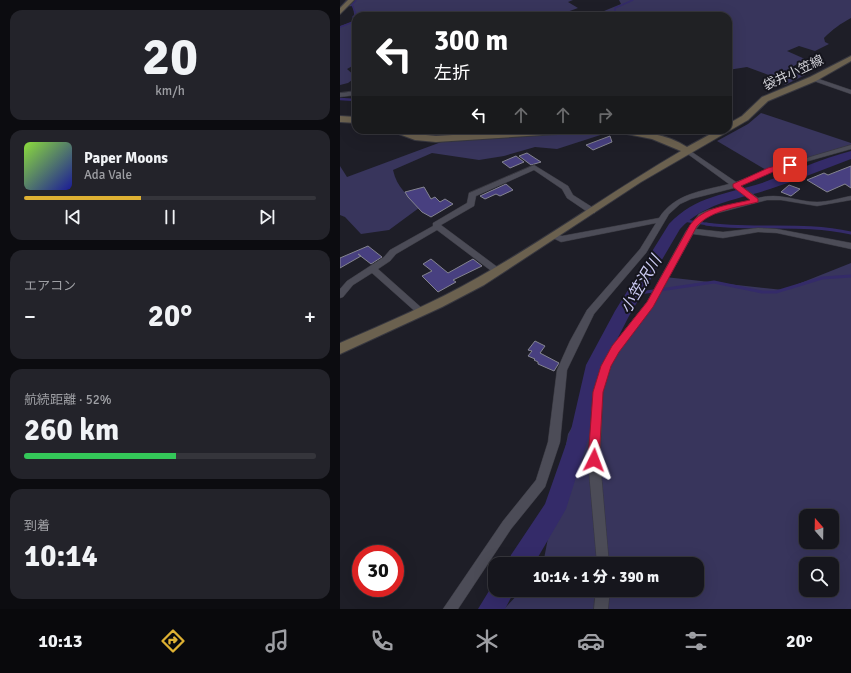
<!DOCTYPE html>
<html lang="ja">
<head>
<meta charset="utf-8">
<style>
	:root { --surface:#16161d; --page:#23232a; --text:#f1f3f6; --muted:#9e9fa4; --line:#35353b; --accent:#deb133 }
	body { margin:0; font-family:Signika,"Noto Sans JP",sans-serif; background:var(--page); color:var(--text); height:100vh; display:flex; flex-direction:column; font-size:15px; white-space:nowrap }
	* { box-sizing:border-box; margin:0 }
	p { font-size:13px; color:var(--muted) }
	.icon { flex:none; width:22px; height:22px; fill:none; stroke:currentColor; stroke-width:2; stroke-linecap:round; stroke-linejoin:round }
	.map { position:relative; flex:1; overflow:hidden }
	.side { display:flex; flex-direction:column; gap:10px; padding:10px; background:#0c0c10; width:340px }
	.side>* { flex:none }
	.top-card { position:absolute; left:12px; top:12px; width:380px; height:122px; border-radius:12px; box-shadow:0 4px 16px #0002,0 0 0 1px var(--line); background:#202124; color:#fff; overflow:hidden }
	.needle { width:26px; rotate:340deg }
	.controls { position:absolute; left:459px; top:509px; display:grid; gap:8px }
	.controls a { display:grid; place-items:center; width:40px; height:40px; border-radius:8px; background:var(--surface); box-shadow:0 4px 16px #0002,0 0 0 1px var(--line); font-size:20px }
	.speed { position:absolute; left:12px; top:545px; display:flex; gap:8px; font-size:20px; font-weight:700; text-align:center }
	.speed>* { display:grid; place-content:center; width:52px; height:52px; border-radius:50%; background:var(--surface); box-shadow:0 4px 16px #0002,0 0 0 1px var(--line); line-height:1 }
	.speed .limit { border:6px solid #d22; background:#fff; color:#111 }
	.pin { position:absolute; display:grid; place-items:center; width:34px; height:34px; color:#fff; margin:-17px; border-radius:8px; box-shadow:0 2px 6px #0006 }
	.me { position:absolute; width:44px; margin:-22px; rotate:3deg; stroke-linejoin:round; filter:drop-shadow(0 0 3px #0008) }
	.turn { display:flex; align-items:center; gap:14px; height:84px; padding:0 16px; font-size:18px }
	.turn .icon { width:52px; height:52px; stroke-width:2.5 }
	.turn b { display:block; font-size:28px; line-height:34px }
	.lanes { display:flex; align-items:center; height:38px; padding:0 16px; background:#0003; justify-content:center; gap:20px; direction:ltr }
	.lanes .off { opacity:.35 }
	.big { font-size:30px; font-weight:800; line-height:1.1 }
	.side .tile { flex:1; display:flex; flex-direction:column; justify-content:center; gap:6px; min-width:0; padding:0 14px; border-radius:12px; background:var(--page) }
	.side .dial { align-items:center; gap:0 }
	.dial b { font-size:52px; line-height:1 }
	.song { display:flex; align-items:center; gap:12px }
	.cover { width:48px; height:48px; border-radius:6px; background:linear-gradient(135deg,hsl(90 70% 55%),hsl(240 70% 35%)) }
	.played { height:4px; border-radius:2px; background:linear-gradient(90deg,var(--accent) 40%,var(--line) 40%) }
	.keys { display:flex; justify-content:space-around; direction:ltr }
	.heat { display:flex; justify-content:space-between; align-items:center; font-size:22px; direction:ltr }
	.charge { height:6px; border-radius:3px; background:linear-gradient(90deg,#34c759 52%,var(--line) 0) }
	.trip { position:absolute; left:148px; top:557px; width:216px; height:40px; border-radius:12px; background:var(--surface); box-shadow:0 4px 16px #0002,0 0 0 1px var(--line); font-weight:800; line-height:40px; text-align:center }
	.tabs { display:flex; height:64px; justify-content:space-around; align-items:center; background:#09090c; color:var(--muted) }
	.tabs .icon { width:28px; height:28px }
	.tabs .current { color:var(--accent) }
	.tabs b { font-size:18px; color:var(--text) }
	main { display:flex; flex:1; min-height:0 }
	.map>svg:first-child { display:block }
	.green { fill:#38355c; fill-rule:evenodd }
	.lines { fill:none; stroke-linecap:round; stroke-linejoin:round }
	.stream-far2 { stroke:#342b69; stroke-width:1.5 }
	.stream-far1 { stroke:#342b69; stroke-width:2.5 }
	.stream { stroke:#342b69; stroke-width:3 }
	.river { fill:#342b69; fill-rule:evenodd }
	.building { fill:#484080; stroke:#848490 }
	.street-casing { stroke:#383840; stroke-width:1 }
	.secondary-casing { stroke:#383840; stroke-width:2 }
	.street { fill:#4c4c57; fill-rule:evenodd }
	.secondary { fill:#6b614f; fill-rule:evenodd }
	.route { fill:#e11d48; stroke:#92132f }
	.labels { text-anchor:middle; stroke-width:4; stroke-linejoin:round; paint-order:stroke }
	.far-street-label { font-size:13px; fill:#d1d1d7; stroke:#15151d }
	.water-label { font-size:16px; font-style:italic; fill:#cbcaf1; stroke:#15151d }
</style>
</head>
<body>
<main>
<section class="side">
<div class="tile dial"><b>20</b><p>km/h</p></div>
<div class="tile">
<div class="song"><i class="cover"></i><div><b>Paper Moons</b><p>Ada Vale</p></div></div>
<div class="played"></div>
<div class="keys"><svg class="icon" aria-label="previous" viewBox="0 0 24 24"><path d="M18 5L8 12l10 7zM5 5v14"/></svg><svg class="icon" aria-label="pause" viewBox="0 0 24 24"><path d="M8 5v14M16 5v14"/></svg><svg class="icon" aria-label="next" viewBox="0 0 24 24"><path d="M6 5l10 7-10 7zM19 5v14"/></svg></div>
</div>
<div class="tile"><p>エアコン</p>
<div class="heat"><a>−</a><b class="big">20°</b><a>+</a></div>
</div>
<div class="tile"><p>航続距離 · 52%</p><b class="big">260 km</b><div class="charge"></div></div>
<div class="tile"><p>到着</p><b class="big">10:14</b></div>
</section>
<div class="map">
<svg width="511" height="609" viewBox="0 0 511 609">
	<rect width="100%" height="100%" fill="#1e1e27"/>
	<path class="green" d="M6,0H233L228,2L238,8L227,12H205L190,16H16V64L7,69L16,77L8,83L0,85V26L15,21L13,6L0,7Z
		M279,0H511V18C500,24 493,29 484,38L485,42L489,44L475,51L459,46L447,51L465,59L449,69L465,75L445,85L442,80L407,67L388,70V16H241L264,11L281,4Z
		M421,113L511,143V147L428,171L377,141L408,124Z
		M57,130H276L217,149L195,147L164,156L139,160L92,153L53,170C57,188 67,196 83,205L49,230L21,234L5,217L0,215V166L7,177L104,141Z
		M511,263V609H164L182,590H357V564H203L228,434L278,346L323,289L325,277L443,290ZM466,516H492V542H466ZM466,564H492V590H466Z"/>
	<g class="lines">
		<path class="stream-far2" d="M262,16L275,14V8L293,0
			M0,27L15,21L13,17L16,14L12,5L16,0"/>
		<path class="stream-far1" d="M0,99L16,100
			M341,220L373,225"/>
		<path class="stream" d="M366,224C414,231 463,222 511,233
			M293,294L374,282L422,292H436L482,278L511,276"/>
		<path class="river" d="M511,151V159C484,169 457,180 430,189C397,200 365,202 340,229L289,316L264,365L251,430L226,509L194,564H168L171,555L205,504L231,430L246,365L275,311L329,224C355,196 387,194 422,183C451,172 481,159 511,151Z
			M155,581V590H175L165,609H138Z"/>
	</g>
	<path class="building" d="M270,136L272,142L253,150L246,145Z
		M187,153L201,162L191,165L179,156Z
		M176,156L184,162L170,168L162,162Z
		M511,166V188L505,184L487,192L467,180L484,173L488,175Z
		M166,184L173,190L160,196L156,194L145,199L140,196Z
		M449,185L460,189L451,196L441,192Z
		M84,187L91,199L95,197L100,202L105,199L113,204L91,217L82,212L68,197L65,192Z
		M28,246L42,257L31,264L18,254L21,256L0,268V258Z
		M91,259L108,273L133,259L142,266L113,280L116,282L98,292L82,276L92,271L83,264Z
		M195,341L205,346L200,353L219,363L214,371L198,364V362L194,360L195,359L188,356L192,351L188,350Z"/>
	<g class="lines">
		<defs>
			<path id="street" d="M473,77L511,90V94L471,80L470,79Z
				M16,91V95L0,97V93Z
				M511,145V149L433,171L400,185L418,198C441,192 456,202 477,202C488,202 500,198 511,196V200L477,206L441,200H427L374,214L365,218L356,229L383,232L418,228L437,229L511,243V249L437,233L418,232L383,238L353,234L313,306L279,351L271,366L263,392L260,460L269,564H257L248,460L253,392L261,366L272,346L307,302L346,231L359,214L368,210L411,200L394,188L351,199L340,204L329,214L306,253L254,314L227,370L220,442L205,487L171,529L118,609H103L163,521L196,480L208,442L217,370L230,341L247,310L300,249L316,223L221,242L209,236L210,234L213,233L222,236L319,218C335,193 363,191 389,184L345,152V150H349L396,182L429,169Z
				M194,165L228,186L233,195L255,209V213H249L227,198L222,189L194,170L136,196L134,206L101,225L160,269L161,271L160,273H154L97,230L56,254L50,261L38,269L84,310L86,312L84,314H78L32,273L13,285L3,297L0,298V289L7,281L44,257L50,250L93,226V223L127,203L129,193Z
				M256,590H270L268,609H254Z"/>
			<path id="secondary" d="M8,0H14L0,14V8Z
				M511,56V61L476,81L428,101L408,120L301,182L144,285L102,307L0,354V343C46,323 93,303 137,278C207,239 272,191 341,151L312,139L277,132L276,130C299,130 327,134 347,147L378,130H388V124L402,116L422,97L470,77Z
				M0,116L16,117V123L0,122Z
				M48,130H61L76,134L96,136L193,130H237L233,133L96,142L75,140Z"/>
		</defs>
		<use href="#street" class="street-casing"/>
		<use href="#secondary" class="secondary-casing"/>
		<use href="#street" class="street"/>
		<use href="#secondary" class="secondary"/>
	</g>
	<path class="route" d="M450,162L452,163V166L433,172L401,186L418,199V202C398,207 372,210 357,226L313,307L279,352L271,366L263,392L259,460L258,463L254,465L250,463L248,460L253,392L261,366L272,346L307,302L350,225C363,207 389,205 410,200L393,187V184L428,168Z"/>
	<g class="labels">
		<g class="far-street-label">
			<text transform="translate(453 72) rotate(-25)" y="5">袋井小笠線</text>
		</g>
		<g class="water-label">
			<text transform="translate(300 284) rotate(-59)" y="6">小笠沢川</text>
		</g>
	</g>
</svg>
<div class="controls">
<a><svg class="needle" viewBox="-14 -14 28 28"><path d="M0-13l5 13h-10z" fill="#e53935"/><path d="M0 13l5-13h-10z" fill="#9e9fa4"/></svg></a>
<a><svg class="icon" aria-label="search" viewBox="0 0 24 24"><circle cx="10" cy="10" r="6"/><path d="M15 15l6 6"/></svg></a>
</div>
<div class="speed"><div class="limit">30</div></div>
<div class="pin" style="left:450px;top:165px;background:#d93025"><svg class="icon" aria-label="arrive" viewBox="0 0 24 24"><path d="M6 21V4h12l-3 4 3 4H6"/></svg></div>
<svg class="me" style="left:254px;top:460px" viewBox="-20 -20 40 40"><path d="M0-17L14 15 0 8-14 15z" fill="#e11d48" stroke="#fff" stroke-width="4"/></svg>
<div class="trip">10:14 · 1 分 · 390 m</div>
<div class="top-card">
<div class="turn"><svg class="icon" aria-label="left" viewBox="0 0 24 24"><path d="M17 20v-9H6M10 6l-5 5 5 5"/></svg><div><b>300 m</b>左折</div></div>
<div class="lanes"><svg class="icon" aria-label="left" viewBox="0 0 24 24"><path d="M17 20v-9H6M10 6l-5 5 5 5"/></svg><svg class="icon off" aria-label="ahead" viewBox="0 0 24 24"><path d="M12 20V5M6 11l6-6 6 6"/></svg><svg class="icon off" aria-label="ahead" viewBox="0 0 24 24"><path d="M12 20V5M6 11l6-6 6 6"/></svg><svg class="icon off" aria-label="right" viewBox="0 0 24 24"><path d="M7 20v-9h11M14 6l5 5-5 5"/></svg></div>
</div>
</div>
</main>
<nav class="tabs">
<b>10:13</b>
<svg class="icon current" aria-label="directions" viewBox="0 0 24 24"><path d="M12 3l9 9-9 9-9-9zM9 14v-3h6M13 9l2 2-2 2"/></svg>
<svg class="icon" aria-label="music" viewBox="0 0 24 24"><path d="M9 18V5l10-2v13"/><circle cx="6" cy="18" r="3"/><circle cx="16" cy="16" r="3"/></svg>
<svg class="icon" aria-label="phone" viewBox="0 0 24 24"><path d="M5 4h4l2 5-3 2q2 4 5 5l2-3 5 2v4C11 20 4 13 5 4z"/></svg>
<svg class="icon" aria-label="climate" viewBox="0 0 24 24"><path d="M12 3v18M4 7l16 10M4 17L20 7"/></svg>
<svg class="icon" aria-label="car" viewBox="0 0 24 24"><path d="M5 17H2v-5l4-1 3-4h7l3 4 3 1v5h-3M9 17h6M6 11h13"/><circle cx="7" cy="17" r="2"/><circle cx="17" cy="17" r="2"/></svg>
<svg class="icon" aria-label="filters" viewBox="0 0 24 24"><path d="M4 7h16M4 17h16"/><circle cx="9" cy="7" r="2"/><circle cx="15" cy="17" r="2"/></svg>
<b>20°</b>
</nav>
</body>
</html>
